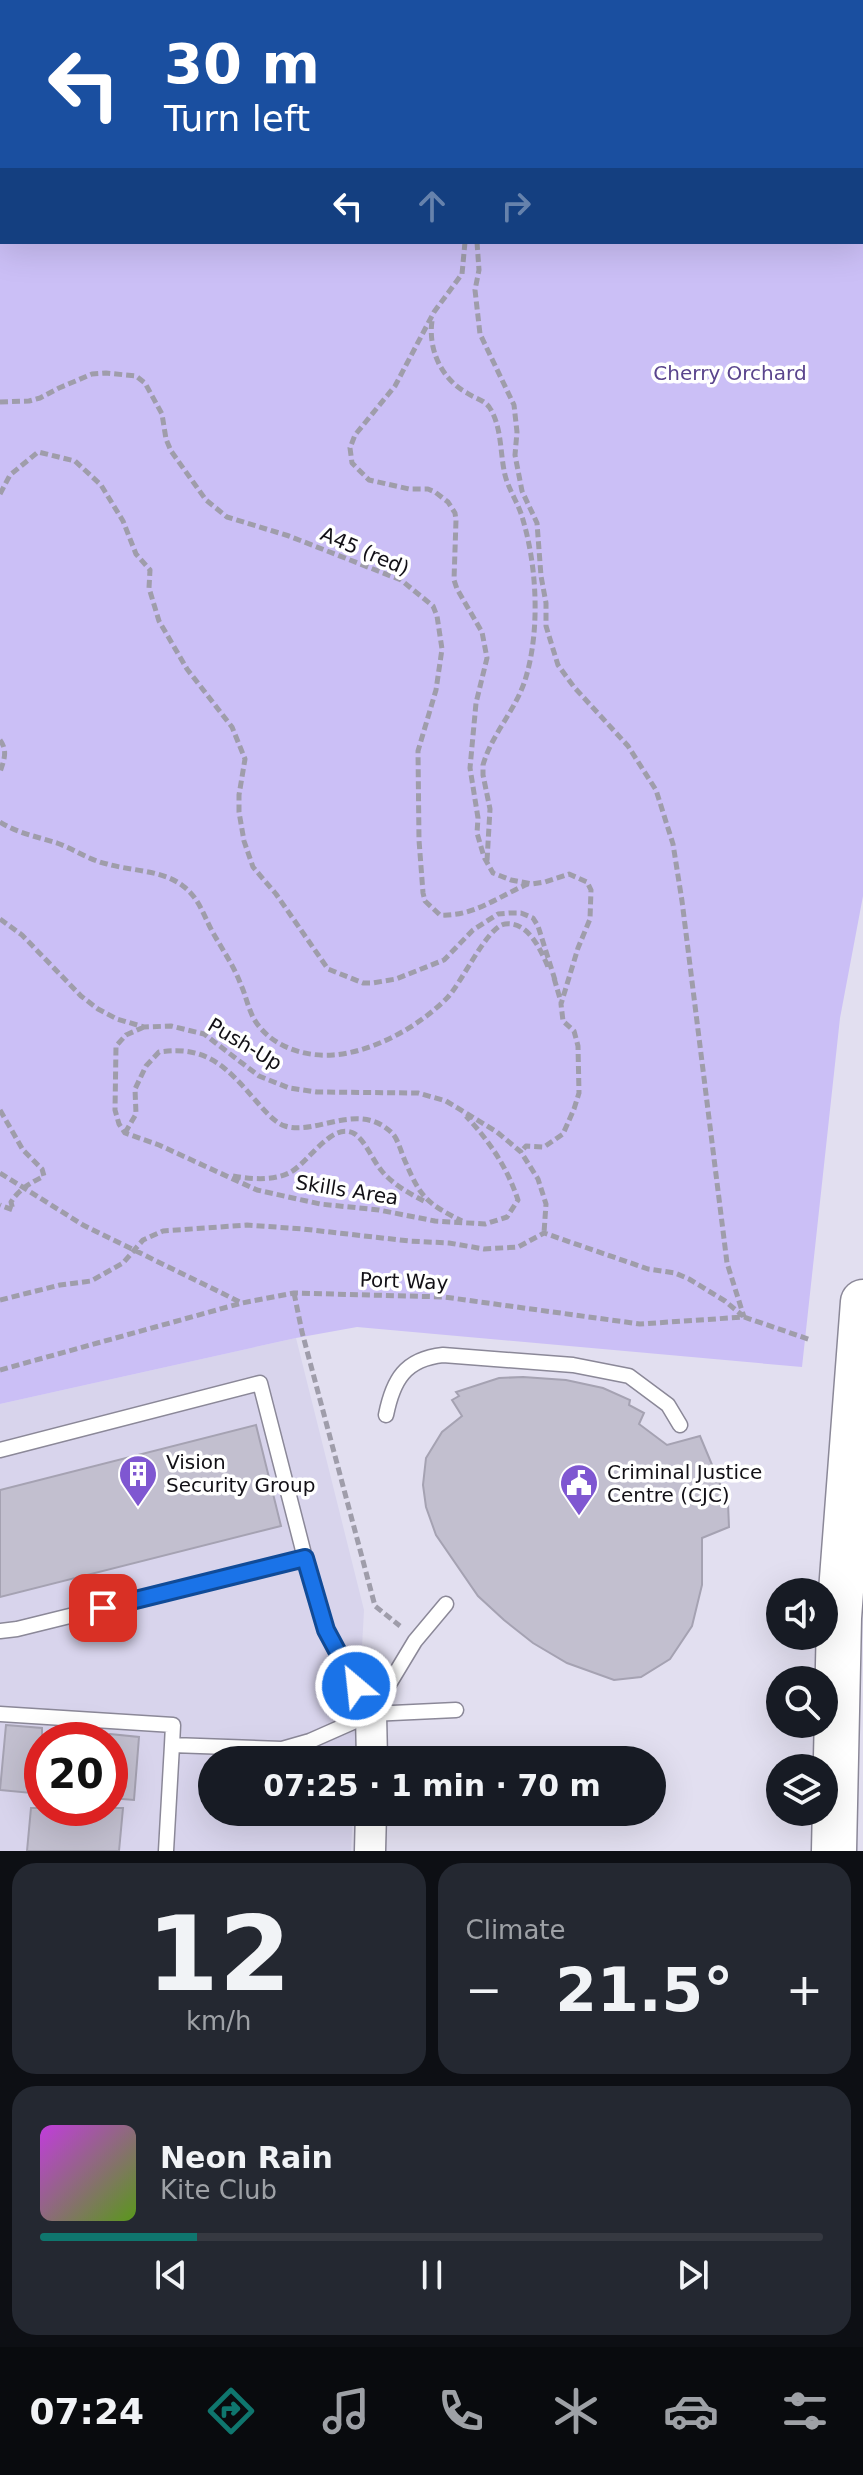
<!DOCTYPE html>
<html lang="en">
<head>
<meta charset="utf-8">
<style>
	:root { --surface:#171b24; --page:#242831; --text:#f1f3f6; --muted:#9ea1a6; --line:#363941; --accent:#0f766e }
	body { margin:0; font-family:"DejaVu Sans",sans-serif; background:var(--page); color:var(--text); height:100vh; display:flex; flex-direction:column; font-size:30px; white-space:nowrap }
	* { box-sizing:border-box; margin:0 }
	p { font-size:26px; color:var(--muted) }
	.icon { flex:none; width:44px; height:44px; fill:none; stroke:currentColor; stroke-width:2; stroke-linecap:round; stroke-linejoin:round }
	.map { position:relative; height:1851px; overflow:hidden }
	.side { display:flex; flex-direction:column; gap:12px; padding:12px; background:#0d0f14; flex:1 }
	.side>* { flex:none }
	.top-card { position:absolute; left:0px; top:0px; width:864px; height:244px; box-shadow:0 8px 32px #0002; background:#1a4fa0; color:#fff; overflow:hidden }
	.tools { position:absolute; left:766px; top:1578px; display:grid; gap:16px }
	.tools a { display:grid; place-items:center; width:72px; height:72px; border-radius:50%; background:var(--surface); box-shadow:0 8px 32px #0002; font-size:40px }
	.speed { position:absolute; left:24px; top:1722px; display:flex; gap:16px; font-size:40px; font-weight:700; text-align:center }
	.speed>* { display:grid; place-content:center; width:104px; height:104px; border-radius:50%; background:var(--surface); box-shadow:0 8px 32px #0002; line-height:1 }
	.speed .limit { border:12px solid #d22; background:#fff; color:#111 }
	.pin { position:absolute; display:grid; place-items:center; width:68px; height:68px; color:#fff; margin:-34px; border-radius:16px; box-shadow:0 4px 12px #0006 }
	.me { position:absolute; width:88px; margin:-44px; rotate:332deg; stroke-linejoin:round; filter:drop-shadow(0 0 6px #0008) }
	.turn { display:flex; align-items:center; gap:28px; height:168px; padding:0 32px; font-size:36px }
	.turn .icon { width:104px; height:104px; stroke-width:2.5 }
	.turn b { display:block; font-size:56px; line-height:68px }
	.lanes { display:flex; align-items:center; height:76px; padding:0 32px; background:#0003; justify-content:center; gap:40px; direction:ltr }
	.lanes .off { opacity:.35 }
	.big { font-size:60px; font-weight:600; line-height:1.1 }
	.side .card { flex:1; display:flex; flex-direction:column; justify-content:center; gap:12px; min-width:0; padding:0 28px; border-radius:24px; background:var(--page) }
	.side .dial { align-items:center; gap:0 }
	.dial b { font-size:104px; line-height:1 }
	.song { display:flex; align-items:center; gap:24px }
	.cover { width:96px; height:96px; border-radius:12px; background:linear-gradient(135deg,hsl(290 70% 55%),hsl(90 70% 35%)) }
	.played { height:8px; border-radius:4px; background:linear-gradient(90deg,var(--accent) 20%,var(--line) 20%) }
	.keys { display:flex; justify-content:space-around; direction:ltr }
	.heat { display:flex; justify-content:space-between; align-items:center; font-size:44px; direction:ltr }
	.side .tiles { flex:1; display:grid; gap:12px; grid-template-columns:1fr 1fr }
	.card:last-child { grid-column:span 2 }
	.trip { position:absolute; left:198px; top:1746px; width:468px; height:80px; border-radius:40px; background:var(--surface); box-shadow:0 8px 32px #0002; font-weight:600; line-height:80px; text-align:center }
	.tabs { display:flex; height:128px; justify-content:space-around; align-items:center; background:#090b0e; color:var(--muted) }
	.tabs .icon { width:56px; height:56px }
	.tabs .selected { color:var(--accent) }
	.tabs b { font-size:36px; color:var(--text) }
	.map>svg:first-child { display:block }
	.built { fill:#d8d4ec; fill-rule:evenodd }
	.green { fill:#cbbff6; fill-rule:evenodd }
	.building { fill:#c2bfcf; stroke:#a5a2b2; stroke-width:2 }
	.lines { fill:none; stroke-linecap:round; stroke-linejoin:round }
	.lane-casing { stroke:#8b8898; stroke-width:17 }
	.street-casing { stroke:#8b8898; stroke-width:33 }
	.highway-casing { stroke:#8b8898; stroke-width:47 }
	.path { stroke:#9f9daa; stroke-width:5; stroke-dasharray:8 4; stroke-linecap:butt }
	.lane { stroke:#fff; stroke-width:14 }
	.street { stroke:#fff; stroke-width:30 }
	.highway { stroke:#fff; stroke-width:44 }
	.route-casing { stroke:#114b97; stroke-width:20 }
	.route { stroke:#1a73e8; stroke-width:14 }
	.labels { text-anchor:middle; stroke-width:7; stroke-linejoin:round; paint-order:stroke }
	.park-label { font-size:20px; fill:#5a458d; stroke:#fff }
	.street-label { font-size:20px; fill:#121016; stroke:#fff }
	.poi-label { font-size:20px; fill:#121016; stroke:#fff; text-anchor:start }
</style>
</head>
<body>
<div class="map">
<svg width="863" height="1851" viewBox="0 0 863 1851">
	<rect width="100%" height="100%" fill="#e2dff0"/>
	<path class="built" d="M296,1338L364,1610L356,1760H212V1812H353L351,1851H0V1404ZM42,1740H110V1808H42Z"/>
	<path class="green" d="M0,0H863V896L840,1018L802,1367L357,1327L296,1338L0,1404ZM2,2H862V242H2Z"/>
	<path class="building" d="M523,1377L566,1380L603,1388L630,1400L629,1405L644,1413L639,1424L667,1445L700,1436L728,1503L729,1527L702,1538V1585L692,1626L670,1659L641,1677L614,1680L567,1663L533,1643L504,1620L478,1596L436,1535L426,1507L423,1485L426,1458L442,1432L462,1416L452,1400L459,1396L456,1392L499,1378Z
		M256,1425L281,1526L0,1597V1490Z
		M6,1725L42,1728V1794L0,1790Z
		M110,1734L139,1737L134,1800L110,1798Z
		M31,1808H123L119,1851H27Z"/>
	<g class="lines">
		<defs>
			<path id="lane" d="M386,1415C393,1380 405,1359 443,1355L573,1365L629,1376L668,1405L680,1425
				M0,1450L260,1383L305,1558L326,1630L371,1714
				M0,1631L17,1629L305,1558
				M0,1714L173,1725L172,1745
				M371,1714L415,1641L446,1604
				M166,1851L172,1745L282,1749L310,1741L371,1714L456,1710"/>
			<path id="street" d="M371,1714L372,1760
				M370,1851L371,1812"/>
			<path id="highway" d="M834,1851L839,1618L863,1302"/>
		</defs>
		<use href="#lane" class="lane-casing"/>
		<use href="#street" class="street-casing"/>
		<use href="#highway" class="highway-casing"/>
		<path class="path" d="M94,0L95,2
			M431,0L432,2
			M465,242L462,274L434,312L395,386L355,435L350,448L352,463L369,480L409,489H428L435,492L448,502L455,513L456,520L454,580L457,589L482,632L487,658L476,703L470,768L478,818L477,833L484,857L493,873L511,880L532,884L545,882L569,874L587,882L591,890L590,919L578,948L561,1004L563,1021L574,1031L578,1046L579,1093L574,1109L563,1134L544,1147L526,1146L521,1152
			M477,242L479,270L475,290L480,334L514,405L517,432L515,455L522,491L537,523L541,576L546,603V626L553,649L558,665L574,687L628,746L656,790L673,844L682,901L727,1263L744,1317
			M432,321C428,349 441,379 467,393C476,399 486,400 491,410C502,429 500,454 505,475C509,491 519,504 523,520C537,567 540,630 526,677C517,709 492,733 483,765V775L490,809L487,861
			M0,402L29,401L40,398L59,388L92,374L106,373L136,376L145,383L162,414L166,439L171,451L206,500L227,517L289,536L401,580L433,606L437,616L442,649L436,690L418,751L419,840L423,893L425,901L440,915C473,917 499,896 528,884
			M0,494L10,475L38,452L75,461L101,485L123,521L136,554L150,570L149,588L159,621L187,669L232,727L245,759L239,795V812L244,841L253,867L276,894L328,969L363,983H372L396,979L444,960L473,930L498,914L510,913H521L533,918L538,926L555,980
			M0,740C8,751 4,760 0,772
			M0,822C17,833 38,837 57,843C74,849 89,860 107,864C131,871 163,870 183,886C199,898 203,914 212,931C222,949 234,966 241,985C246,996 248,1008 254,1019C270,1046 303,1057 333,1055C373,1052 418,1027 446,999C461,985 487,926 505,924C529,921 541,951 549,969
			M0,919L22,935L81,996L98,1009L117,1019L144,1027L171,1026L204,1034L259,1076L289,1088L317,1092L418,1093L446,1101L497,1132L521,1152L538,1179L546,1204L544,1233
			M554,978L561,1002
			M144,1027L126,1035L116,1046L115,1110L119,1124L125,1133L159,1145L257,1190L320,1204L379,1210L435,1221L485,1224L507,1217L518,1200C507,1167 490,1142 466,1116
			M0,1110L23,1150L42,1169L44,1176C31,1183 20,1188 11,1202L13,1210L0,1205
			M125,1133L136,1114L135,1089L146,1066L159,1052C208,1045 227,1068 257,1102C264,1110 275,1123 285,1126C317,1136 358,1100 392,1133C398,1139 401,1152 405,1161C421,1198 426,1203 462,1221
			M0,1173L83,1225L242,1303
			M233,1176C251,1179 272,1181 289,1173C308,1164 332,1120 355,1134C366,1142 372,1159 381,1170C392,1184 410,1194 426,1202
			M294,1293L302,1332L375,1606L400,1626
			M0,1300L60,1285L91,1281L123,1263L143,1240L163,1231L247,1225L303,1229L409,1241L449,1243L484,1249L518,1247L544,1233L648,1269L675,1273L689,1279L725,1301L743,1316
			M0,1370L242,1303L294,1293L444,1297L640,1324L744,1317L811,1340"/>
		<use href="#lane" class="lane"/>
		<use href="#street" class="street"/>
		<use href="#highway" class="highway"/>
	</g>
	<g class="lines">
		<defs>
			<path id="route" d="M103,1608L305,1558L326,1630L356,1686"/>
		</defs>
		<use href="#route" class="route-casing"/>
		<use href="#route" class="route"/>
	</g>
	<defs>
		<symbol id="building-pin" viewBox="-11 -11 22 30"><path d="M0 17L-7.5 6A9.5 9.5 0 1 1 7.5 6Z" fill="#7f57d1" stroke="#fff"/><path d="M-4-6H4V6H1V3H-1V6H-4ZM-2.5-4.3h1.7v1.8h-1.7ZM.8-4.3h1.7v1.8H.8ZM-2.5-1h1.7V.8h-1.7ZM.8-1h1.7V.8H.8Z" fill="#fff"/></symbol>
		<symbol id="civic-pin" viewBox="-11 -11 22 30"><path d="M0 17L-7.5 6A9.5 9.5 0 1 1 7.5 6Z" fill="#7f57d1" stroke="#fff"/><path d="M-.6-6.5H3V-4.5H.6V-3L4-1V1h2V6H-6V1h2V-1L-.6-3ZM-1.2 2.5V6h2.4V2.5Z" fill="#fff"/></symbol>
	</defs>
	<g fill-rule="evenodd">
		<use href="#building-pin" x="116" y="1452" width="44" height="60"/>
		<use href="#civic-pin" x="557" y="1461" width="44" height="60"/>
	</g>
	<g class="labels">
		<g class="park-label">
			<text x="730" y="380">Cherry Orchard</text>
		</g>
		<g class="street-label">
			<text transform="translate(365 551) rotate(23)" y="7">A45 (red)</text>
			<text transform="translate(245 1044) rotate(31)" y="7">Push-Up</text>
			<text transform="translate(347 1190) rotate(9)" y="7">Skills Area</text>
			<text transform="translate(404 1281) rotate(2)" y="7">Port Way</text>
		</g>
		<g class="poi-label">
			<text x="166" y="1469">Vision<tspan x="166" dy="23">Security Group</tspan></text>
			<text x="607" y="1479">Criminal Justice<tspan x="607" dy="23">Centre (CJC)</tspan></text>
		</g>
	</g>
</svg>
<div class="tools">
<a><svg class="icon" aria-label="sound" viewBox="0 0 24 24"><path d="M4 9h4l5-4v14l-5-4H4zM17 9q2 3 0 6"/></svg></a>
<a><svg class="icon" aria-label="search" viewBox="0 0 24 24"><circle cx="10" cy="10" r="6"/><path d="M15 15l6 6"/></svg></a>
<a><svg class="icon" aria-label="layers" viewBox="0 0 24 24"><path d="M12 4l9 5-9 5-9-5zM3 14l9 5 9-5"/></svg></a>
</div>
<div class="speed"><div class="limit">20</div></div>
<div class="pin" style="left:103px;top:1608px;background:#d93025"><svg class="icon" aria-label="arrive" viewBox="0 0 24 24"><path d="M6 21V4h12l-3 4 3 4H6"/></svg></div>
<svg class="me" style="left:356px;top:1686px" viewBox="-20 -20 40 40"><circle r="17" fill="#1a73e8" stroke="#fff" stroke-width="3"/><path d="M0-11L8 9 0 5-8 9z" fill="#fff"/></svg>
<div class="trip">07:25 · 1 min · 70 m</div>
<div class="top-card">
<div class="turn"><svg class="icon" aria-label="left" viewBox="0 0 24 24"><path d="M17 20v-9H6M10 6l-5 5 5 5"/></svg><div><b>30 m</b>Turn left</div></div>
<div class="lanes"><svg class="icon" aria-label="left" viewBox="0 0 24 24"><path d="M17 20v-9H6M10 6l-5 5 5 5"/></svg><svg class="icon off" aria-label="ahead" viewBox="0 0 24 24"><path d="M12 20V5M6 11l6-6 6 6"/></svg><svg class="icon off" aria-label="right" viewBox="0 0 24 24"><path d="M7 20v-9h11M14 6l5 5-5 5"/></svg></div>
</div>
</div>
<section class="side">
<div class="tiles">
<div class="card dial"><b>12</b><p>km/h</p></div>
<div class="card"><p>Climate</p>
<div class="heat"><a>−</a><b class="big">21.5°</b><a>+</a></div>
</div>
<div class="card">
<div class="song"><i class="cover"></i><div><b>Neon Rain</b><p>Kite Club</p></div></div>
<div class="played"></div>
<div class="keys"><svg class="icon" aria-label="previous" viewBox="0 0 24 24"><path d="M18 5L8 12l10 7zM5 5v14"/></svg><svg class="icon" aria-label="pause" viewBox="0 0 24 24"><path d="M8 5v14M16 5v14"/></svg><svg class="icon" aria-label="next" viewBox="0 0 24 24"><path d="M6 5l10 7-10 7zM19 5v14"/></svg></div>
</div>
</div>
</section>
<nav class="tabs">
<b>07:24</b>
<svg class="icon selected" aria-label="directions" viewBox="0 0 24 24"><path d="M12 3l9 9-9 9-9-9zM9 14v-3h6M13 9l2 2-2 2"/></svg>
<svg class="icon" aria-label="music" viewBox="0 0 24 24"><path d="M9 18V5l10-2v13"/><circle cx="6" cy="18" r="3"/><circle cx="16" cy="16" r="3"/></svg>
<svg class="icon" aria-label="phone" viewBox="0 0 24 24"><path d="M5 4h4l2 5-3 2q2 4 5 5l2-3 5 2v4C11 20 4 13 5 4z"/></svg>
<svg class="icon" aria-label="climate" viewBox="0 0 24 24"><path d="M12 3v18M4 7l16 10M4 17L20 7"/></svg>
<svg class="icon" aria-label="car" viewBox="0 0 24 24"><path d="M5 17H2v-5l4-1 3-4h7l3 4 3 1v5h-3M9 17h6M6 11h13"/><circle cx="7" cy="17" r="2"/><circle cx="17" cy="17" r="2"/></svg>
<svg class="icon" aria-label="filters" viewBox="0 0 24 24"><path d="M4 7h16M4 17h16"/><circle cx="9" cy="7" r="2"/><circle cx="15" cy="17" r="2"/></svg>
</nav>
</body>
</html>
